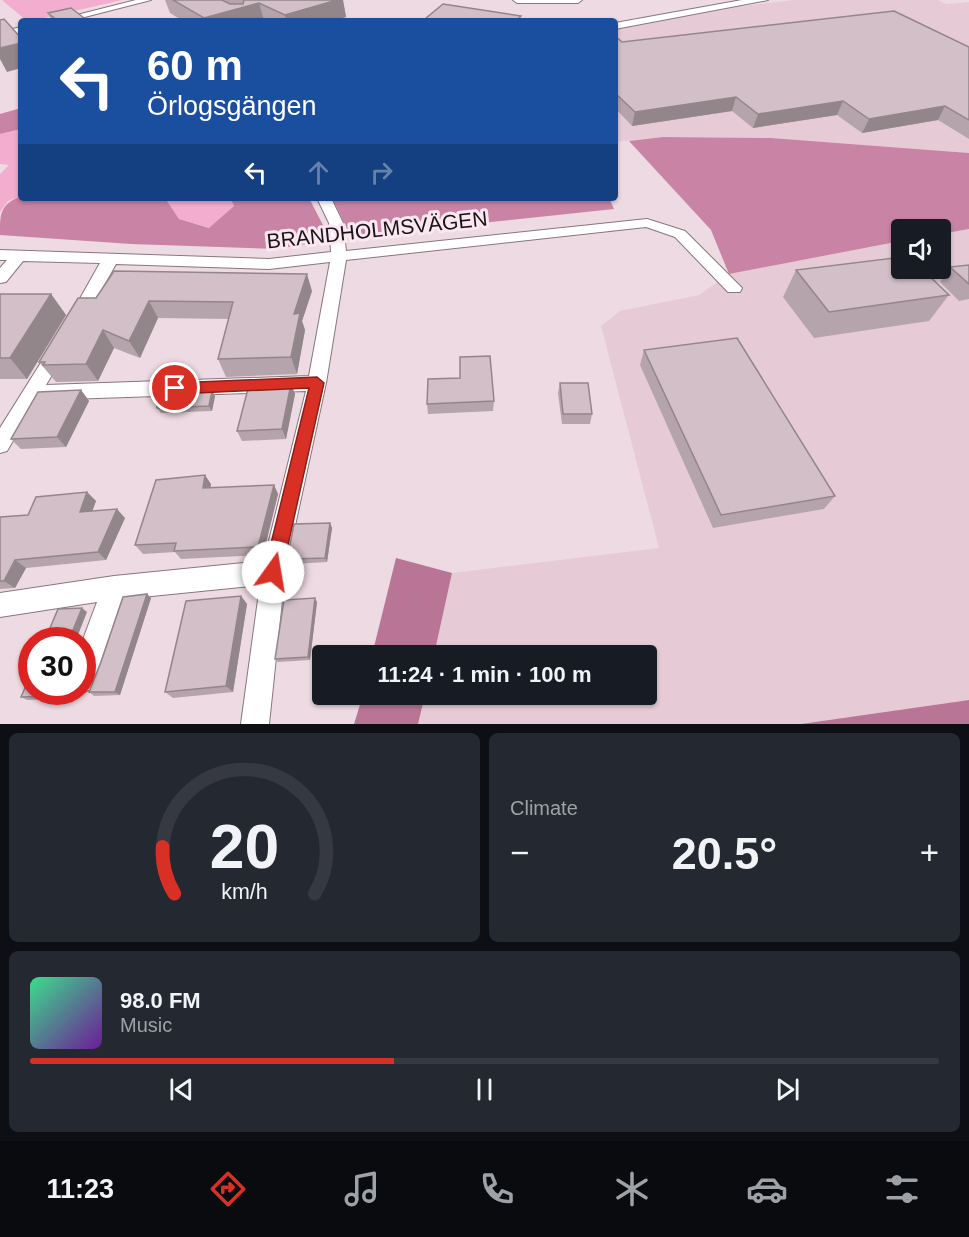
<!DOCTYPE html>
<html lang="en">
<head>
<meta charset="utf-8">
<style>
	:root { --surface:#171b24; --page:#242831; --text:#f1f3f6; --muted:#9ea1a6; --line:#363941; --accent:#d93025 }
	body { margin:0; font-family:Helvetica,sans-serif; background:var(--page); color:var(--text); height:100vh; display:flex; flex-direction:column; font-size:22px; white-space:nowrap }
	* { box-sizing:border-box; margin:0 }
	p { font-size:20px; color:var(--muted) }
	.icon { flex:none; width:33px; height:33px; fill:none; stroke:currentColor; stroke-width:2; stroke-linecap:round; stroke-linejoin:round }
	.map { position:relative; height:724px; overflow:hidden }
	.drawer { display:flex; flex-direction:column; gap:9px; padding:9px; background:#0d0f14; flex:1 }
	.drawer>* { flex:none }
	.top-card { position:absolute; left:18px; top:18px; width:600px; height:183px; border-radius:6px; box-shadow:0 2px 4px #0004; background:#1a4fa0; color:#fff; overflow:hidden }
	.tools { position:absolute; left:891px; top:219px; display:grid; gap:12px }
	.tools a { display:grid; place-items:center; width:60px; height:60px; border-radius:6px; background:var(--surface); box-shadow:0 2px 4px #0004; font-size:30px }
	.speed { position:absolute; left:18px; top:627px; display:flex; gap:12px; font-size:30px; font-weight:700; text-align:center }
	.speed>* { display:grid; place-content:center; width:78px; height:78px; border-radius:50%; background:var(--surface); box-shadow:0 2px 4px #0004; line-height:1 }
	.speed .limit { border:9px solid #d22; background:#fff; color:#111 }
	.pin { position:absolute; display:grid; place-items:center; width:51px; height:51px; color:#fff; margin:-26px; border:3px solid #fff; border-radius:50%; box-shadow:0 2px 6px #0007 }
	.me { position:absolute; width:66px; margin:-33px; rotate:13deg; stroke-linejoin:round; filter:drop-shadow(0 0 4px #0008) }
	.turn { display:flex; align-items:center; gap:21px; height:126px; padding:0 30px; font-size:27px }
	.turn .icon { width:78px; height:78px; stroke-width:2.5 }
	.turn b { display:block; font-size:42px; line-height:51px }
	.lanes { display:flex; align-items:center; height:57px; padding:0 30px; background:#0003; justify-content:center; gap:30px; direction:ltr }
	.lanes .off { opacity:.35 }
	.big { font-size:45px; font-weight:800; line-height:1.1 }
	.drawer .tile { flex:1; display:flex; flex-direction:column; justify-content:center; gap:9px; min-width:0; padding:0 21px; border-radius:9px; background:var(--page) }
	.drawer .dial { align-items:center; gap:0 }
	.dial svg { height:156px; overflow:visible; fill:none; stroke:var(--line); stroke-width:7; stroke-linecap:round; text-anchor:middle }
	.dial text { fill:var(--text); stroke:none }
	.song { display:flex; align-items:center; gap:18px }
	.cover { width:72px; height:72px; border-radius:9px; background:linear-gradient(135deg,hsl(150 70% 55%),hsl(280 70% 35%)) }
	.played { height:6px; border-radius:3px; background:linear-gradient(90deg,var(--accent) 40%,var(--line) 40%) }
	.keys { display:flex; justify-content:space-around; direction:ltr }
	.heat { display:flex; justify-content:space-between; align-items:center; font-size:33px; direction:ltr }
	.drawer .tiles { flex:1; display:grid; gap:9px; grid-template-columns:1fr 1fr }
	.tile:last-child { grid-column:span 2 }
	.trip { position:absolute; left:312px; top:645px; width:345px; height:60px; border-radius:6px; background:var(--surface); box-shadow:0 2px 4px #0004; font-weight:800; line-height:60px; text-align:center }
	.tab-bar { display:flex; height:96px; justify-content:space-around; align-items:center; background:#090b0e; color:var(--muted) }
	.tab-bar .icon { width:42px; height:42px }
	.tab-bar .on { color:var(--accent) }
	.tab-bar b { font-size:27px; color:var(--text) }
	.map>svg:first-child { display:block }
	.built { fill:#e6cbd7 }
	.green { fill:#f3adce }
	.forest { fill:#c984a5 }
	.water { fill:#b97596 }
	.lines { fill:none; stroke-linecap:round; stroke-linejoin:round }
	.minor-casing { stroke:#88767e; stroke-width:2 }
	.minor { fill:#fff; fill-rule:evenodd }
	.wall { fill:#b5a4ab }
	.shaded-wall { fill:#93868b }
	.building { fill:#d2bfc7; stroke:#93868b; stroke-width:1.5 }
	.route { fill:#d93025; stroke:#8d1f18; stroke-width:1.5 }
	.labels { text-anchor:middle; stroke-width:6; stroke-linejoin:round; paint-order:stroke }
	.street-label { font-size:21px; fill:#1b1417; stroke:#fbe7f0 }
</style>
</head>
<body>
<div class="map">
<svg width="969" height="724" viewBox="0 0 969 724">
	<rect width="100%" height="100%" fill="#eedae2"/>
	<path class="built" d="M794,0H938L946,4L969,2V153L771,138L663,137L615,142V30L734,7Z
		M969,229V700L801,724H418L425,695L646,694V656L434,655L452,573L659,548L601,326L620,311L699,295L729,274L901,241L902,268H940L941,234Z"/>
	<path class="green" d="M2,0H122L31,21H27Z
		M21,129V196L8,201L0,212V174L9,165L0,164V134Z
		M165,198H230L234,206L210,228L179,219Z"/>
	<path class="forest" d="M21,108V129L0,134V114Z
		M663,137L771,138L969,153V229L941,234L940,230H902L901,241L729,274L711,230L629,141Z
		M21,196L165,198L179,219L209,228L234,206L230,198H309L324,227L306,244L277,249L131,244L0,235C0,213 0,205 21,196Z
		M332,198H609L614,209L351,237Z"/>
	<path class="water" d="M396,558L452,573L434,655H372Z
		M363,695H425L418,724H354Z
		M969,700V724H801Z"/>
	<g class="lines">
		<defs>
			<path id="minor" d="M136,0H151L69,21H53Z
				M513,0H582L578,3H517Z
				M742,0H768L615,29V23Z
				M21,27V33L0,38V32Z
				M317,198H331L343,223L346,251L647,219L685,231L742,288L740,292H728L675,237L646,227L346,260L326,383L285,572L269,724H241L260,585L122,599L91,689L82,693L78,692H82V642L97,602L0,617V593L114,576L264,561L306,391L37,400L7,451L0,453V428L52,345L58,344L64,345L67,350L46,385L309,376L330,262L269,269L116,264L83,322H71L69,318L100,263L23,261L6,282L0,283V268L7,260H0V250L269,259L331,252L329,223Z"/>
		</defs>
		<use href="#minor" class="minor-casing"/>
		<use href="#minor" class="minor"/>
	</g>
	<path class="wall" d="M165,0H343L346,17L332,21H183L170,13Z
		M48,13L88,21H52Z
		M615,36L622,42L969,47V139L938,120L862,133L837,115L753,128L732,111L632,126L615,108Z
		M969,265V299L959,301L940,282L950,267Z
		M796,270L949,295L929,321L814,338L783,297Z
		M312,291L302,321L305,330L297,374L226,377L218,359L229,319L158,318L140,358L114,348L98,381L56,382L39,362L96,298Z
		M0,294H51L66,315L27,379H0Z
		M644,350L835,496L824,509L713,528L640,365Z
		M560,383L592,414L590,424H562L558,393Z
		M291,384L295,394L286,439L242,441L237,431Z
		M81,390L89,401L66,447L21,449L11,439Z
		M212,391L215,396L212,411L161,413L157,408Z
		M494,401L493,411L428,414L427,404Z
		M211,484L210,488L274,485L278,494L263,555L181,559L175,552L143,554L135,545Z
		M87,492L96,501L92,511L125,518L106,560L26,568L15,588L0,589V517L28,515Z
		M330,523L332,528L327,562L294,564L291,559L292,554H291L289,550Z
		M147,594L151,598L120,695L94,696L89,692Z
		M241,596L247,604L233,692L173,698L165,692Z
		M317,602L310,660L278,662L275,659Z
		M32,692H56L53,699L27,700L21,697Z"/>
	<path class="shaded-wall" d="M337,0H343L346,17L332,21H286L285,15Z
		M259,3L264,21H205L204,18Z
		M21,43V68L7,72L0,59V48Z
		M736,97L732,111L632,126L635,112Z
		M843,101L837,115L753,128L758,114Z
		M945,106L938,120L862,133L869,119Z
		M307,274L312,291L302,321L305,330L297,374L291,357L294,314Z
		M51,294L66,315L27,379L10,358Z
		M149,301L158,318L140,358L129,341Z
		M103,330L114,348L98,381L86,364Z
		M291,384L295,394L286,439L282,429Z
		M81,390L89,401L66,447L57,437Z
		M212,391L215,396L212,411L209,406Z
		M205,475L211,484L209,497L203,488Z
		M274,485L278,494L263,555L258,547Z
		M87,492L96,501L89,520L80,512Z
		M117,509L125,518L106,560L98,552Z
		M330,523L332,528L327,562L325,558Z
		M15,560L26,568L15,588L4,581Z
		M147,594L151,598L120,695L115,692Z
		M241,596L247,604L233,692L226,686Z
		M315,598L317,602L310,660L308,657Z
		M82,608L87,612L76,640H69Z
		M49,692H56L53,699L47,696Z"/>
	<path class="building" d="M173,0H222L230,4H243L244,0H243H337L285,15L259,3L204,18Z
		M443,4L521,16L516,21H428L425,19Z
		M71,8L88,21H58L48,13Z
		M894,11L969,47V120L945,106L869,119L843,101L758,114L736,97L635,112L615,93V36L622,42Z
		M4,19L21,38V43L0,48V20Z
		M902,257V268H921L949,295L829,312L796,270Z
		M969,265V284L950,267Z
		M114,271L307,274L294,314L300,313L291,357L218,359L233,302L149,301L129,341L103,330L86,364L43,365L45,362H39L78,298H96Z
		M0,294H51L10,358H0Z
		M737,338L835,496L721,515L644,350Z
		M490,356L494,401L427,404L428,379L460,378V357Z
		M560,383H588L592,414H563Z
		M291,384L282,429L237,431L249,385Z
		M81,390L57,437L11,439L38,392Z
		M212,391L209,406L157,408L156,393Z
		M205,475L203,488L274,485L258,547L174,551L176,543L135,545L156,480Z
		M87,492L80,512L117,509L98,552L15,560L4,581H0V517L28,515L36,497Z
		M330,523L325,558L291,559L293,549L289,550L294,524Z
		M147,594L115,692H89L101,662L123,597Z
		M241,596L226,686L165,692L186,601Z
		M315,598L308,657L275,659L284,600Z
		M82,608L69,640H45L58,609Z
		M32,672V692H49L47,696L21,697Z"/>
	<path class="route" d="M317,377L324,383L282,572L279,578L273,580L266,578L264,572L309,388L175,394L168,388L175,383Z"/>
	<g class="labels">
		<g class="street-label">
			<text transform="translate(377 230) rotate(-6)" y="7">BRANDHOLMSVÄGEN</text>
		</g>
	</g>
</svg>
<div class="tools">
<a><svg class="icon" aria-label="sound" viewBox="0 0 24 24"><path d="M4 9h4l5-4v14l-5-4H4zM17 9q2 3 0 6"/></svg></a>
</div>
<div class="speed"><div class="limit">30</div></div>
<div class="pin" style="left:175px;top:388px;background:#d93025"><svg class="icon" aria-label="arrive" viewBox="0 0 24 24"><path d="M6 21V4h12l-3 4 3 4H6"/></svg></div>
<svg class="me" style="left:273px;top:572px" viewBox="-20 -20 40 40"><circle r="19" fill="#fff"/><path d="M0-13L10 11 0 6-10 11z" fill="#d93025"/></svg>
<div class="trip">11:24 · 1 min · 100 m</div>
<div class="top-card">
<div class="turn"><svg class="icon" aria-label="left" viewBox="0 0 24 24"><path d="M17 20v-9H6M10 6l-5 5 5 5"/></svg><div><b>60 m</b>Örlogsgängen</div></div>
<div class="lanes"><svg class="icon" aria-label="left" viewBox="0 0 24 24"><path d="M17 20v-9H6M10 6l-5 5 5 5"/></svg><svg class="icon off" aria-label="ahead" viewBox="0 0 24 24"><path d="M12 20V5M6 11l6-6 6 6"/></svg><svg class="icon off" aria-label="right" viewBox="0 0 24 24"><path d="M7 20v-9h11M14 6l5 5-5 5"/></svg></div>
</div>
</div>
<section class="drawer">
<div class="tiles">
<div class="tile dial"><svg viewBox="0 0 100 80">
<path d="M14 69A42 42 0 1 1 86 69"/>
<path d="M14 69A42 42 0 0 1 8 45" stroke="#d93025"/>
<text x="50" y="56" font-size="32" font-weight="700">20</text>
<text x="50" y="72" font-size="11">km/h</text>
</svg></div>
<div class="tile"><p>Climate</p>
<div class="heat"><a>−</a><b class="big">20.5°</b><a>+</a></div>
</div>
<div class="tile">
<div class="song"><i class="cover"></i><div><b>98.0 FM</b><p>Music</p></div></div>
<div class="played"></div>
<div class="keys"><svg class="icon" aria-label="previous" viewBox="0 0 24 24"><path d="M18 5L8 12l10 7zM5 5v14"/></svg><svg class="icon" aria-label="pause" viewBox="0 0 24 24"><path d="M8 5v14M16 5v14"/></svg><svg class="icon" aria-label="next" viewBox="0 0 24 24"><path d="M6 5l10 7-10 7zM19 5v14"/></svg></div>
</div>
</div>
</section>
<nav class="tab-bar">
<b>11:23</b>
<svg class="icon on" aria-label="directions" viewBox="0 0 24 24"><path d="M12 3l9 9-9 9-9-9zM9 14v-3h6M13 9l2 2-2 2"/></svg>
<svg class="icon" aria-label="music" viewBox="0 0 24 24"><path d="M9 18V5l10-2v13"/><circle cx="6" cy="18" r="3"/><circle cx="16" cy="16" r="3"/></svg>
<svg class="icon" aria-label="phone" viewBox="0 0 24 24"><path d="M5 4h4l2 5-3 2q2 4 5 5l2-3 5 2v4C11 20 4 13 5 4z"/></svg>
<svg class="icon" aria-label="climate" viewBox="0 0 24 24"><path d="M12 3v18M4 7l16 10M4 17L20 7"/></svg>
<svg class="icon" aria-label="car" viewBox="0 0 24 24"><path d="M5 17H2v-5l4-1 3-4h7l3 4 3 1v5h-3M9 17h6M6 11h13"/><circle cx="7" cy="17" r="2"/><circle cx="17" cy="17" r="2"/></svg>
<svg class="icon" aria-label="filters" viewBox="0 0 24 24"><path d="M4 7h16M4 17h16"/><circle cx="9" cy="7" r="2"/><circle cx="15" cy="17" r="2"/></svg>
</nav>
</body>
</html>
